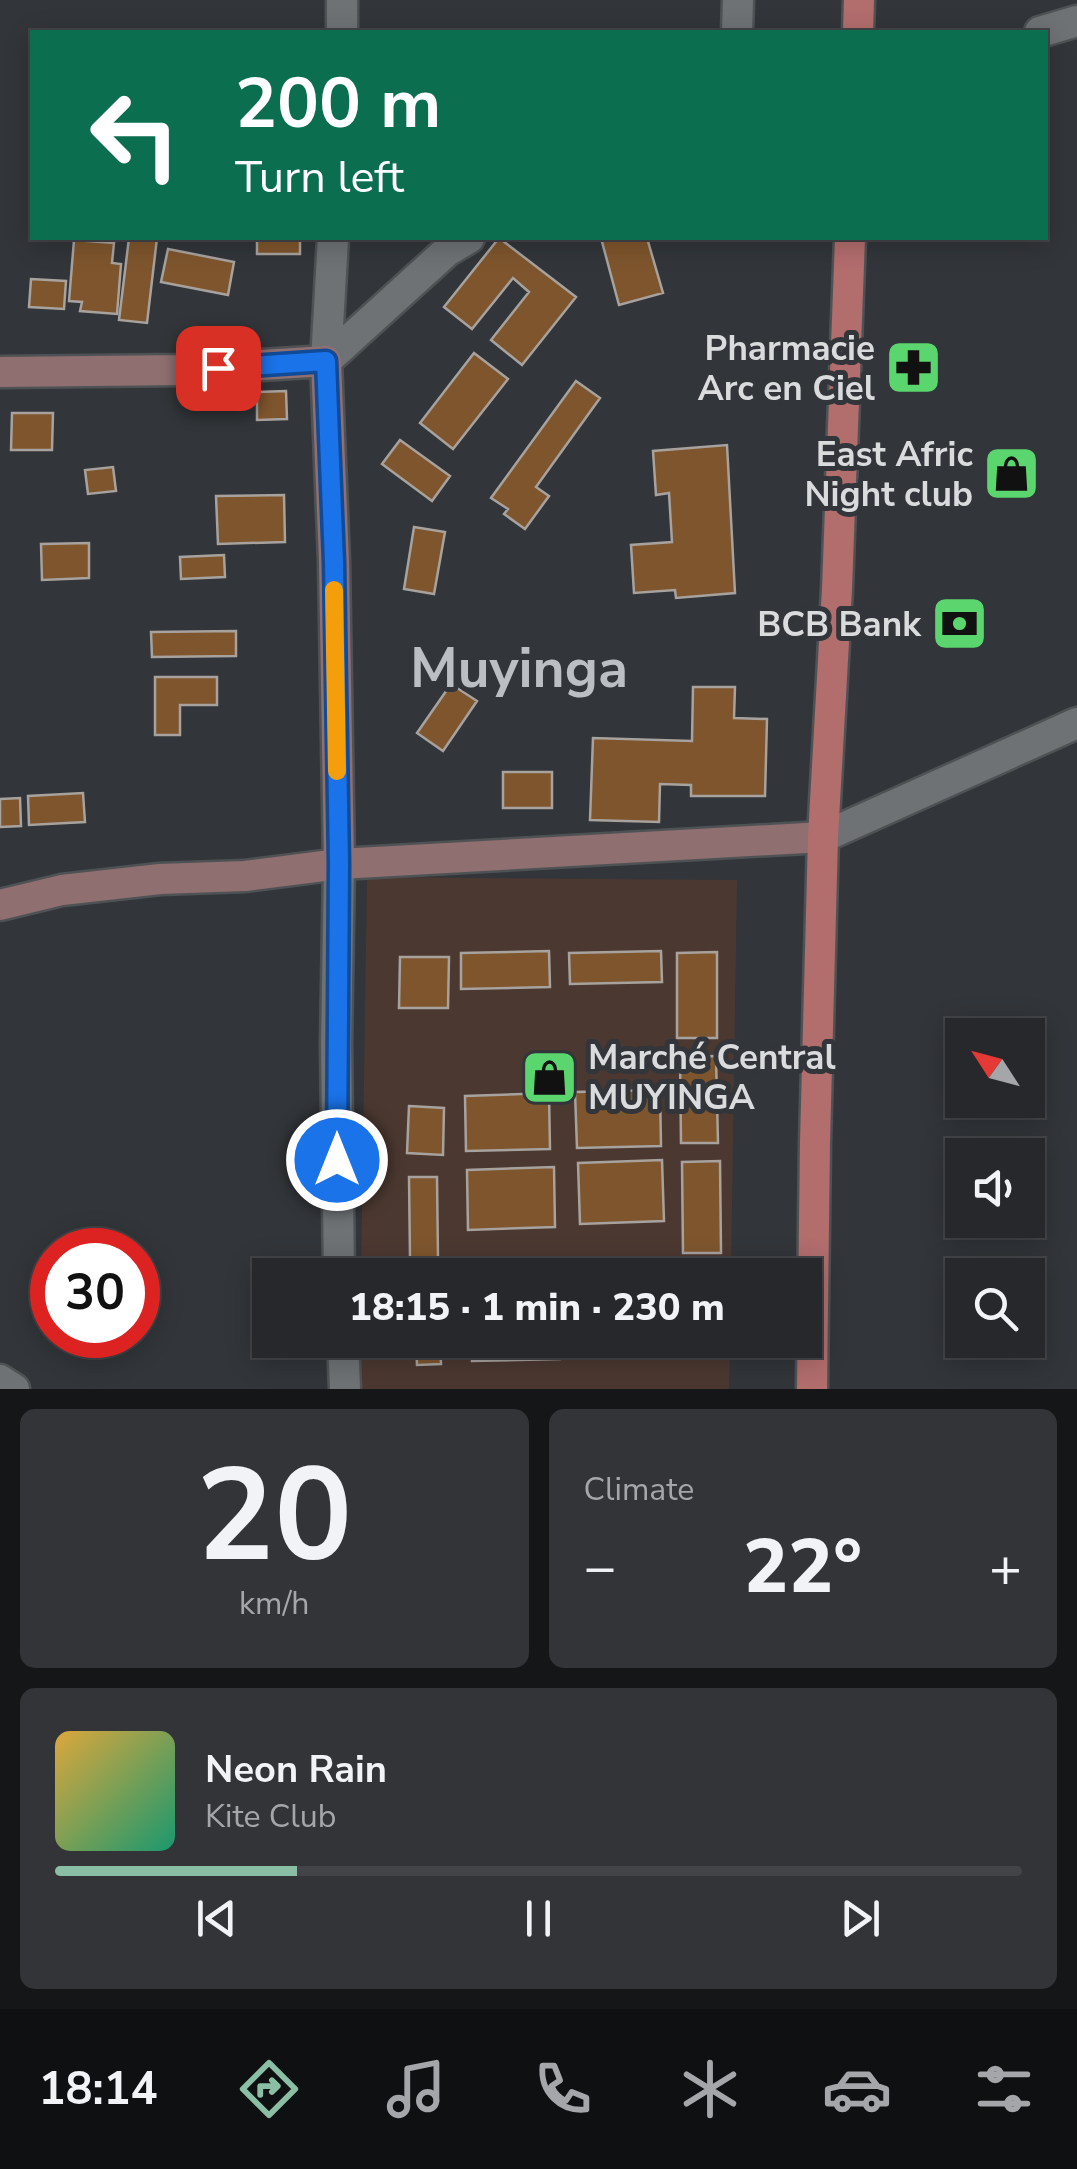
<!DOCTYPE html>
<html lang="en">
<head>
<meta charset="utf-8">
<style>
	:root { --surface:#26282b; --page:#323437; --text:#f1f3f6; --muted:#a4a6a9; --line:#424447; --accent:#8abfa5 }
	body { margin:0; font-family:"Nunito Sans",sans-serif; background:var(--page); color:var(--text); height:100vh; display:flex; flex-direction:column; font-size:38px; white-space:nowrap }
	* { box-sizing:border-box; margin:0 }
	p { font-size:32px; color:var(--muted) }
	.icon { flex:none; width:55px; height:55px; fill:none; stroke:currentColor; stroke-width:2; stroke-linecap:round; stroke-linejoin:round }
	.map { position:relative; height:1389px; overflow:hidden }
	.drawer { display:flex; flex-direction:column; gap:20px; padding:20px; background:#151618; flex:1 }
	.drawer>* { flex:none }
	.hud { position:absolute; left:30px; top:30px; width:1018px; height:210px; border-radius:0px; box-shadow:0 5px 25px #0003,0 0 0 2px var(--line); background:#0b6e4f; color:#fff; overflow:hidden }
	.needle { width:65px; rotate:306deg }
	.buttons { position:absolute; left:945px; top:1018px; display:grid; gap:20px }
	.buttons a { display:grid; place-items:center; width:100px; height:100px; border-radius:0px; background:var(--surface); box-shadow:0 5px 25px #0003,0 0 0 2px var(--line); font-size:50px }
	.speed { position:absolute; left:30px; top:1228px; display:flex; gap:20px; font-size:50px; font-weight:700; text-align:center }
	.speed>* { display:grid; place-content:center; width:130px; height:130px; border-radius:50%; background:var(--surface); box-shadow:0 5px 25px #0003,0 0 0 2px var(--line); line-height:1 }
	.speed .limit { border:15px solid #d22; background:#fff; color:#111 }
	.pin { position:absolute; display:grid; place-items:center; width:85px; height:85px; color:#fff; margin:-42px; border-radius:20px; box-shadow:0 5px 15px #0006 }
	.me { position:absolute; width:110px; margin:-55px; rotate:0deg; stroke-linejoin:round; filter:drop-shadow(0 0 8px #0008) }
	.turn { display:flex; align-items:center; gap:35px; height:210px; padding:0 40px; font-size:45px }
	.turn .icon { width:130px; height:130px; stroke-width:2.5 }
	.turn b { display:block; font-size:70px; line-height:85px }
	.big { font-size:75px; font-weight:800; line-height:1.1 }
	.drawer .tile { flex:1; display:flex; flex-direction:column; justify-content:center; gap:15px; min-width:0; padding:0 35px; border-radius:15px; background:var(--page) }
	.drawer .dial { align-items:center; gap:0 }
	.dial b { font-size:130px; line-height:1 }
	.song { display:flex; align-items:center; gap:30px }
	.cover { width:120px; height:120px; border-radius:15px; background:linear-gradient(135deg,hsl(40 70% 55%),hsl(160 70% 35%)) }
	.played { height:10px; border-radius:5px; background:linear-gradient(90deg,var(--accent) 25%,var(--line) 25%) }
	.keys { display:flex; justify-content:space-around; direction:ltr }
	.heat { display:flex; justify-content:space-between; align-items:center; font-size:55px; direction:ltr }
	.drawer .tiles { flex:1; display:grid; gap:20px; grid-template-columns:1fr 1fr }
	.tile:last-child { grid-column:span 2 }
	.trip { position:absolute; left:252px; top:1258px; width:570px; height:100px; border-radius:0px; background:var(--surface); box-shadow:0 5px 25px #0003,0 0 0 2px var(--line); font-weight:800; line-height:100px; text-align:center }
	.menu { display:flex; height:160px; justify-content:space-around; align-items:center; background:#0f1011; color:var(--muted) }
	.menu .icon { width:70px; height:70px }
	.menu .selected { color:var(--accent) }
	.menu b { font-size:45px; color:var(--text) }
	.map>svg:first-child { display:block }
	.commercial { fill:#4b3831 }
	.building { fill:#7e552d; stroke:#a7a29e; stroke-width:2.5 }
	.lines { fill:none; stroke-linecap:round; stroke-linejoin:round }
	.street-casing { stroke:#4f5255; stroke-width:35 }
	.secondary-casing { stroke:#4f5255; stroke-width:35 }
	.primary-casing { stroke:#4f5255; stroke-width:35 }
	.street { stroke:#6e7275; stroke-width:30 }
	.secondary { stroke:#906f71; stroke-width:30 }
	.primary { stroke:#b26d6d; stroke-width:30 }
	.route-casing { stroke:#114b97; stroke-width:25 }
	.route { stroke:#1a73e8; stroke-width:18 }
	.slow { stroke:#f59e0b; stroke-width:18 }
	.labels { text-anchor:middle; stroke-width:10; stroke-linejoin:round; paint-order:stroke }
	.poi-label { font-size:35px; font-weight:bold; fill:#d9dbdd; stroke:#323539; text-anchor:end }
	.town-label { font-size:55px; font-weight:bold; fill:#bbbfc3; stroke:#323539 }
</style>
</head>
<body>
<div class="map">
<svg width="1077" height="1389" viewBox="0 0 1077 1389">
	<rect width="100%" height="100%" fill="#323539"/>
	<path class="commercial" d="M367,877L737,880L731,1275H361Z
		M360,1340H730L729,1389H360Z"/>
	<path class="building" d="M129,238H157L147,323L119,320Z
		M257,238H300V254H257Z
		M499,238L576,297L522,365L491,340L529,292L513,278L472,329L444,307Z
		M601,238H647L663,293L619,305Z
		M74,240L114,243L112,263L121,264L117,314L80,311L82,302L69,301Z
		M168,249L234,262L228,295L161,282Z
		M31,279L66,281L64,309L29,307Z
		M474,353L508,379L453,449L420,423Z
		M576,381L600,398L536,487L549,496L525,529L504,514L508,509L491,498Z
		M286,391L287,419L257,420V392Z
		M12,413H53L52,450H11Z
		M400,440L450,476L432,501L382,464Z
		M727,445L735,593L676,598L675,590L634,593L631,545L672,542L669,493L656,495L653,451Z
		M113,467L116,491L88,494L85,470Z
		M284,495L285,542L218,544L216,496Z
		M414,527L445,532L434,594L404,589Z
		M89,543V578L42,580L41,544Z
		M224,555L225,577L181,579L180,557Z
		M236,631V656L152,657L151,632Z
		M155,677H217V705H180V735H155Z
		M451,684L477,701L443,751L417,733Z
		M693,687H735L734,718L767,719L765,796H691V785L660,784L659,822L590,820L593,738L692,741Z
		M503,772H552V808H503Z
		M83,793L85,822L29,825L28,796Z
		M20,798L21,826L0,827V799Z
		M549,951L550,987L461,989V953Z
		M661,951L662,982L570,984L569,953Z
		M717,952V1038H677V953Z
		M400,957H449L448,1008H399Z
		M716,1056L718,1143H681L680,1057Z
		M660,1090L661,1146L577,1148L575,1092Z
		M549,1093L550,1149L466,1151L465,1096Z
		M409,1106L444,1108L443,1155L407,1153Z
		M662,1160L664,1221L580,1224L578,1163Z
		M720,1161L721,1253H683L682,1162Z
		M554,1167L555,1227L468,1230L467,1170Z
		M409,1177H437L438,1258L410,1259Z
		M722,1265V1275H684V1266Z
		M416,1340H440L441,1364L417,1365Z
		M472,1340H560V1359L472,1361Z
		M583,1340H673V1354L583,1357Z
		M686,1340H724V1353L686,1354Z"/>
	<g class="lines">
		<defs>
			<path id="street" d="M342,32V0
				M737,32L738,0
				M1040,32L1077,21
				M326,361L447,251L469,238
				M326,361L333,238
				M823,837L1077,723
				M339,864L336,1045L339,1275
				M343,1340L345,1389
				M0,1380L14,1389"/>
			<path id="secondary" d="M0,372L183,370L326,361L334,561L339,864
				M0,905L62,890L160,879L245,876L339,864L823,837"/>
			<path id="primary" d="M858,32L859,0
				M812,1389L815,1142L823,837L837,589L850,238"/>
		</defs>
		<use href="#street" class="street-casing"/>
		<use href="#secondary" class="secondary-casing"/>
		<use href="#primary" class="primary-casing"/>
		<use href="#street" class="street"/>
		<use href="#secondary" class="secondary"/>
		<use href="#primary" class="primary"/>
	</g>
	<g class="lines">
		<defs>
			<path id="route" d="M218,368L326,361L334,562L339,864L337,1160"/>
		</defs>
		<use href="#route" class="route-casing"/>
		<use href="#route" class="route"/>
		<path class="slow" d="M334,590L337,771"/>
	</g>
	<defs>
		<symbol id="pharmacy-square" viewBox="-11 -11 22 22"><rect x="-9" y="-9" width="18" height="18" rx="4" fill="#5bd56e" stroke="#323539"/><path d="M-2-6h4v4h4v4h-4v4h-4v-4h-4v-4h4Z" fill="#111"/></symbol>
		<symbol id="shop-square" viewBox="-11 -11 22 22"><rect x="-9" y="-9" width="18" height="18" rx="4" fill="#5bd56e" stroke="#323539"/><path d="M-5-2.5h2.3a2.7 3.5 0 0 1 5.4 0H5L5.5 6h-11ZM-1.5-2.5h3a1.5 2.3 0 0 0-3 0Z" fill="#111"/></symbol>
		<symbol id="bank-square" viewBox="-11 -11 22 22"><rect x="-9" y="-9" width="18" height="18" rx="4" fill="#5bd56e" stroke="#323539"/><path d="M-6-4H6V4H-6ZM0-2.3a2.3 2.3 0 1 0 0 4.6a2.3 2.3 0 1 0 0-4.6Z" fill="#111"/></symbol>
	</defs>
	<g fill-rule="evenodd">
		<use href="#pharmacy-square" x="882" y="336" width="63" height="63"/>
		<use href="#shop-square" x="980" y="442" width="63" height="63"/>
		<use href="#bank-square" x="928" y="592" width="63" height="63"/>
		<use href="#shop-square" x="518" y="1046" width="63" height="63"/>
	</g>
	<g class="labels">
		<g class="poi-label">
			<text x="875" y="360">Pharmacie<tspan x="875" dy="40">Arc en Ciel</tspan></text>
			<text x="973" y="466">East Afric<tspan x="973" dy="40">Night club</tspan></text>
			<text x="921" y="636">BCB Bank</text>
			<text x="588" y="1069" text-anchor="start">Marché Central<tspan x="588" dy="40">MUYINGA</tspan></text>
		</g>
		<g class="town-label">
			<text x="519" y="687">Muyinga</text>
		</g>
	</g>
</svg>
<div class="buttons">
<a><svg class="needle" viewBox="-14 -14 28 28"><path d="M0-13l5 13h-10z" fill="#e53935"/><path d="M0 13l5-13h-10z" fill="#a4a6a9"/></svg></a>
<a><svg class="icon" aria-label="sound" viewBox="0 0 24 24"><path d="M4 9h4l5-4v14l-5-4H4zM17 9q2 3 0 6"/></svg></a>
<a><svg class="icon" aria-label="search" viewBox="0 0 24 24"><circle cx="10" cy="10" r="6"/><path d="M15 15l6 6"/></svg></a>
</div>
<div class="speed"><div class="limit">30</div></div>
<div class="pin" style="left:218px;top:368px;background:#d93025"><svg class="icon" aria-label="arrive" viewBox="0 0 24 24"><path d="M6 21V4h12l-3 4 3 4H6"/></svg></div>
<svg class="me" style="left:337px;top:1160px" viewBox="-20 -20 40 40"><circle r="17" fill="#1a73e8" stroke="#fff" stroke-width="3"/><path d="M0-11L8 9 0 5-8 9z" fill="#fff"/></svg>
<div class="trip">18:15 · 1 min · 230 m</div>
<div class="hud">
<div class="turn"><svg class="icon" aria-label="left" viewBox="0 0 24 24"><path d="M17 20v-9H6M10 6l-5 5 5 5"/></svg><div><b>200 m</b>Turn left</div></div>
</div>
</div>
<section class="drawer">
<div class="tiles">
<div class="tile dial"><b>20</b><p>km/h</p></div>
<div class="tile"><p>Climate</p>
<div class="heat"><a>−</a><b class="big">22°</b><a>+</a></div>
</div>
<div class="tile">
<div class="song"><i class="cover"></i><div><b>Neon Rain</b><p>Kite Club</p></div></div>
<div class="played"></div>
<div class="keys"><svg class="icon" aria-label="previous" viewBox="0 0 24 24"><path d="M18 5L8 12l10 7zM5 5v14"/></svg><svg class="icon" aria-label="pause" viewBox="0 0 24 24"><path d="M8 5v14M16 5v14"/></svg><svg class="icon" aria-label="next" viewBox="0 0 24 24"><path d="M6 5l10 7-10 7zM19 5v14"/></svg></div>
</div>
</div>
</section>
<nav class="menu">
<b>18:14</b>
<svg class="icon selected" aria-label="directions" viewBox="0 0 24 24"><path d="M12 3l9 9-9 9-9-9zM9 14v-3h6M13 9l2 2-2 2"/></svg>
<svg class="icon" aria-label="music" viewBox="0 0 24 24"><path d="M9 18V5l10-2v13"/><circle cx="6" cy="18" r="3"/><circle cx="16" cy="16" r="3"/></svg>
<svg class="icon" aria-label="phone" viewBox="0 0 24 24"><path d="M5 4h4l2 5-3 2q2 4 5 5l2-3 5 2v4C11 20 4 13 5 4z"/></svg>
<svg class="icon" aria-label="climate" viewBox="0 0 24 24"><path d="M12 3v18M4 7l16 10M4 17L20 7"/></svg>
<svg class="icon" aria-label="car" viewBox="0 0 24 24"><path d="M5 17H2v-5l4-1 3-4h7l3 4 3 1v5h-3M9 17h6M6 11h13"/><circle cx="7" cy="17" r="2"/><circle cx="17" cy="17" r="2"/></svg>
<svg class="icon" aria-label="filters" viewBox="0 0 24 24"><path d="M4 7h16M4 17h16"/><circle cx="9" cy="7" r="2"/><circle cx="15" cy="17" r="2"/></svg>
</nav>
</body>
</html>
